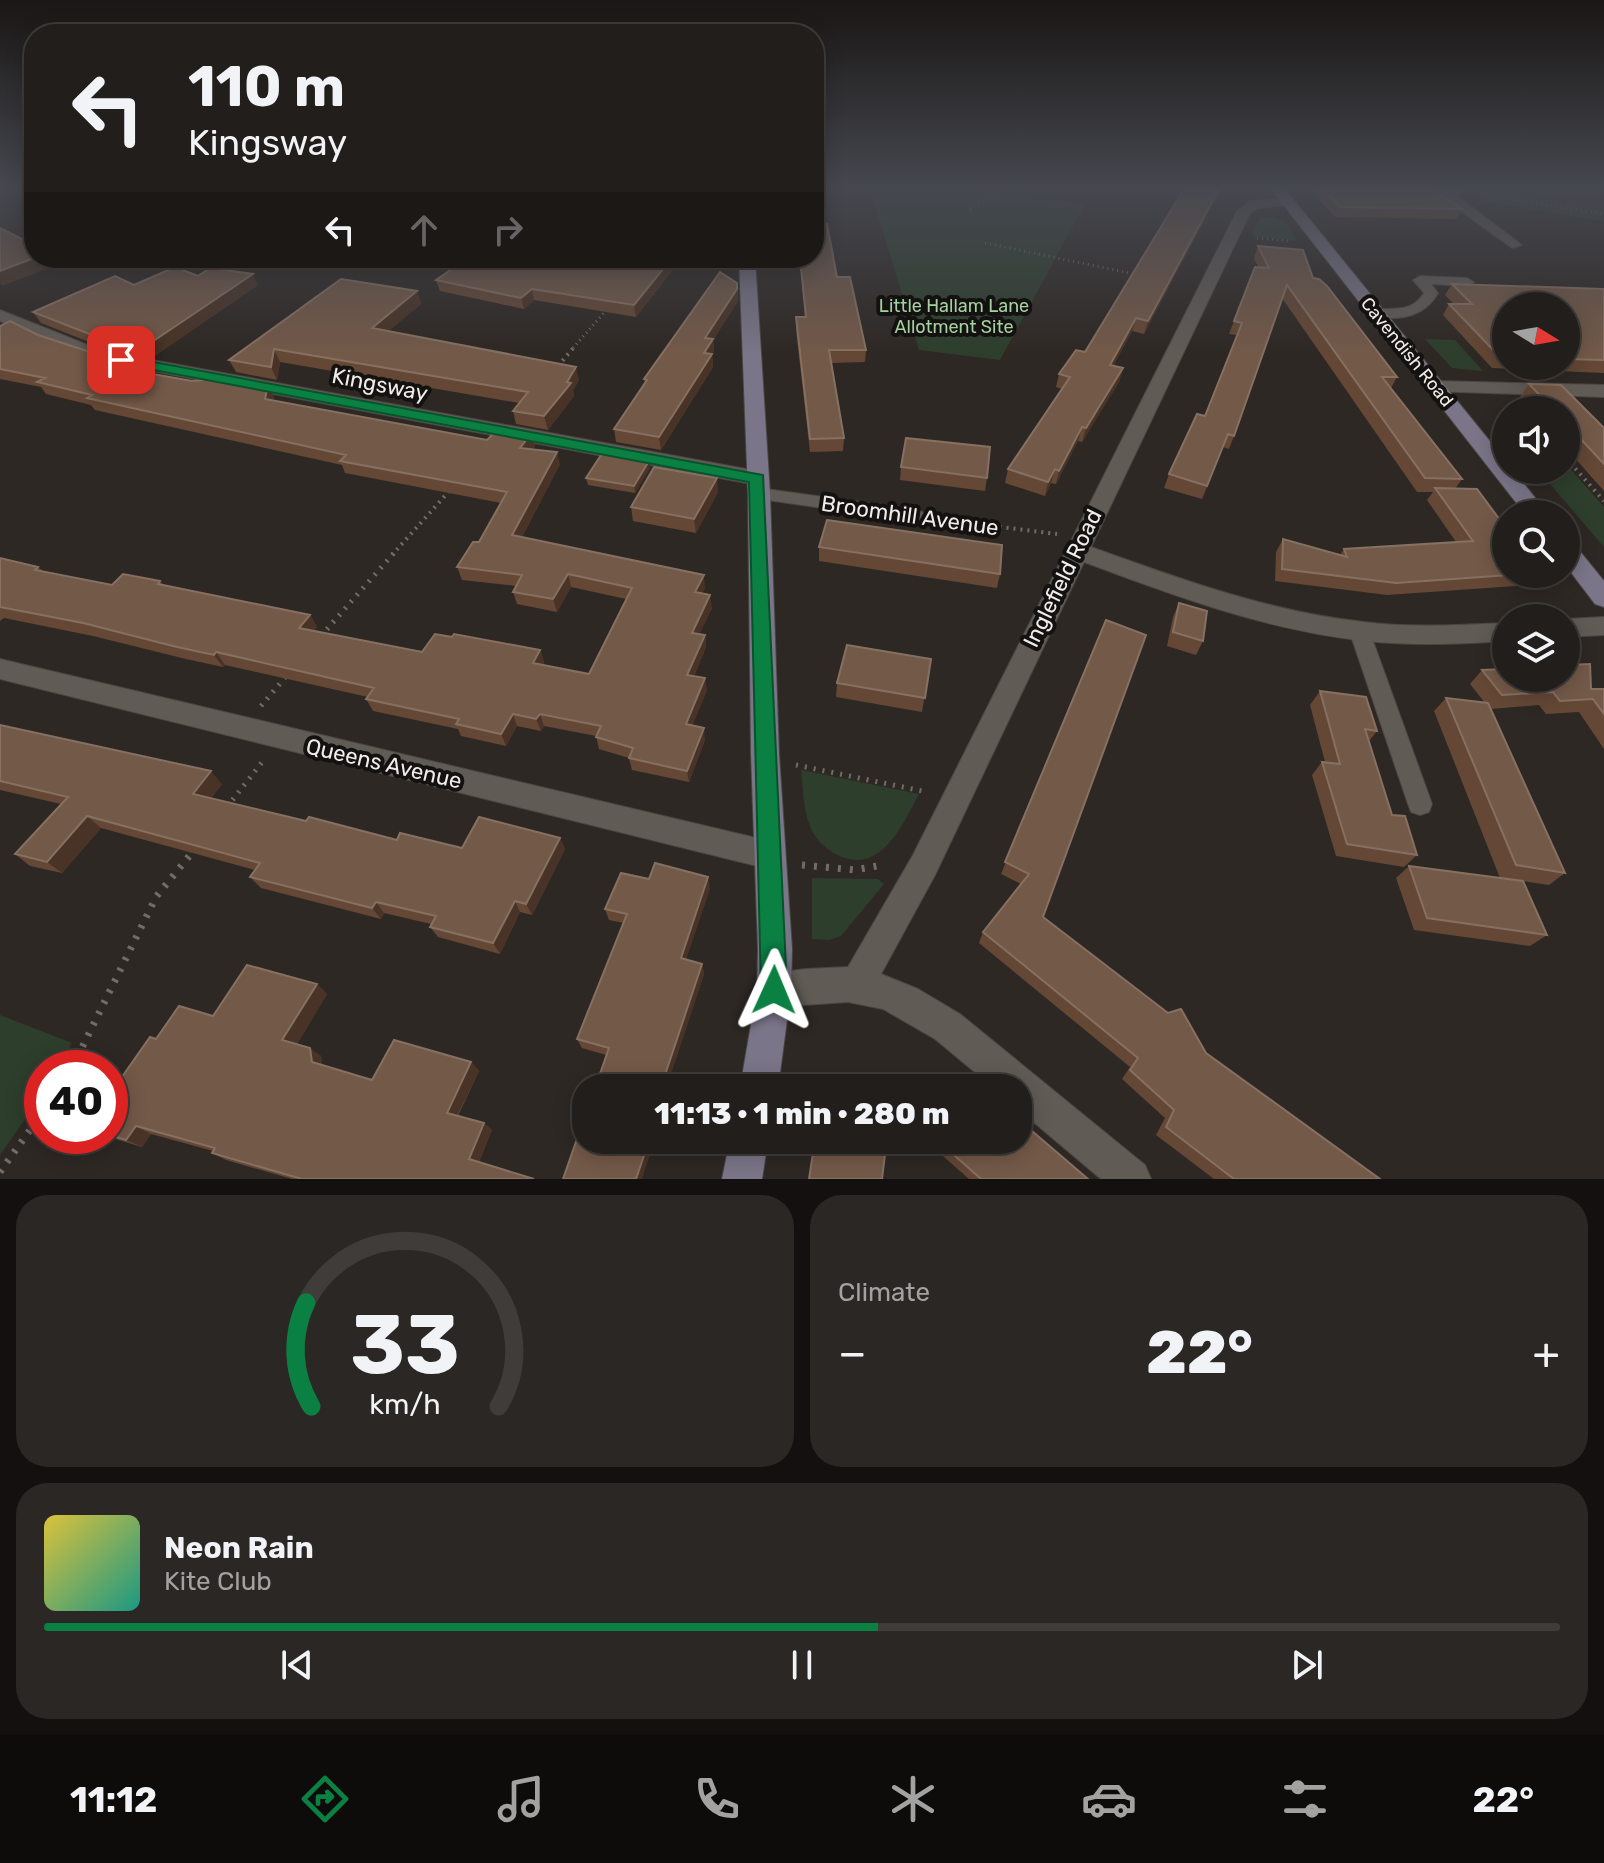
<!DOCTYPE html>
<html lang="en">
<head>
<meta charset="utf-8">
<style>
	:root { --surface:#221e1b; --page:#2a2724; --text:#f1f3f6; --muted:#a2a2a3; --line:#3f3c3a; --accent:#0b8043 }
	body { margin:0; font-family:Rubik,sans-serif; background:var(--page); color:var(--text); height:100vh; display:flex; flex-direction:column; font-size:30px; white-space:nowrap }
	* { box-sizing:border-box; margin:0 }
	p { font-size:26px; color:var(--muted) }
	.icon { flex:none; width:44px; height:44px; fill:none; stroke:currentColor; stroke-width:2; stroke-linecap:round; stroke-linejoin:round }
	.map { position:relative; height:1179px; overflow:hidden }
	.panel { display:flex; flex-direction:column; gap:16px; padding:16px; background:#13100f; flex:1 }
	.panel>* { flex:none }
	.banner { position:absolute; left:24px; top:24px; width:800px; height:244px; border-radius:32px; box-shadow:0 4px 20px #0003,0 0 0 2px var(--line); background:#221e1b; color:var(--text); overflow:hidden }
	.needle { width:52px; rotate:101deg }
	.controls { position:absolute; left:1492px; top:292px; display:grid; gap:16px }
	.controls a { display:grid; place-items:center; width:88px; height:88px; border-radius:50%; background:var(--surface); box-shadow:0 4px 20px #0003,0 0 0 2px var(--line); font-size:40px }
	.speed { position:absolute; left:24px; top:1050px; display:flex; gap:16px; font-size:40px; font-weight:700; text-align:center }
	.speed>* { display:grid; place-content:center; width:104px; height:104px; border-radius:50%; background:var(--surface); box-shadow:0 4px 20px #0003,0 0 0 2px var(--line); line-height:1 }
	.speed .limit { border:12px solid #d22; background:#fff; color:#111 }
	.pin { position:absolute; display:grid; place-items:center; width:68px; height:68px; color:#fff; margin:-34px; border-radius:16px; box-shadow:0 4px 12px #0006 }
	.me { position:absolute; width:88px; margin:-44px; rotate:1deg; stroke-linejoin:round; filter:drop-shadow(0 0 6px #0008) }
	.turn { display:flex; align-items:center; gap:28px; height:168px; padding:0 32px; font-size:36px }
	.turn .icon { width:104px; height:104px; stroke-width:2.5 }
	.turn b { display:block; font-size:56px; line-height:68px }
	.lanes { display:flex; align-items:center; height:76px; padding:0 32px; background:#0003; justify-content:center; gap:40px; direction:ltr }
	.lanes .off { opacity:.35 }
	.big { font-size:60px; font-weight:800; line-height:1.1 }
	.panel .tile { flex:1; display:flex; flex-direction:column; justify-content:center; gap:12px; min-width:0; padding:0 28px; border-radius:32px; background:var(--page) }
	.panel .dial { align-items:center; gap:0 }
	.dial svg { height:208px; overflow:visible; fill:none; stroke:var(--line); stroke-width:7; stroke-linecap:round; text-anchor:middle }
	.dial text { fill:var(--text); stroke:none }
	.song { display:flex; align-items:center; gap:24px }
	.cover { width:96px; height:96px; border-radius:12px; background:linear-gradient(135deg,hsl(50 70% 55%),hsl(170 70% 35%)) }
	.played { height:8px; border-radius:4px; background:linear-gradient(90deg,var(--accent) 55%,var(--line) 55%) }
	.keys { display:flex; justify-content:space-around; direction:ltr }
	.heat { display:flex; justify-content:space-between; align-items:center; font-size:44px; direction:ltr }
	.panel .tiles { flex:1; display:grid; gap:16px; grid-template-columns:1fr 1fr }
	.tile:last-child { grid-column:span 2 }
	.trip { position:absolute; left:572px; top:1074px; width:460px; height:80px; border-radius:32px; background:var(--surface); box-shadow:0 4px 20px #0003,0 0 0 2px var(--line); font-weight:800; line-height:80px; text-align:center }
	.dock { display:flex; height:128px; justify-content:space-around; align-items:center; background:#0e0c0b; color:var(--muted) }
	.dock .icon { width:56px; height:56px }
	.dock .selected { color:var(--accent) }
	.dock b { font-size:36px; color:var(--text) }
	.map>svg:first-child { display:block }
	.built { fill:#3b3128 }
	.green { fill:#2d3e2c }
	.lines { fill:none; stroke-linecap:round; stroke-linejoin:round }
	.lane-casing { stroke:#4a4642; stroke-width:2 }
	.street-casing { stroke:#4a4642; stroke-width:2 }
	.secondary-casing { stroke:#4a4642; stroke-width:2 }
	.path-far3 { stroke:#716c68; stroke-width:3; stroke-dasharray:1 4; stroke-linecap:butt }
	.path-far2 { stroke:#716c68; stroke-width:4; stroke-dasharray:2 5; stroke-linecap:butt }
	.path-far1 { stroke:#716c68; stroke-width:5; stroke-dasharray:2 7; stroke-linecap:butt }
	.path { stroke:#716c68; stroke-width:7; stroke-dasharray:3 9; stroke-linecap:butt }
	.lane { fill:#615b56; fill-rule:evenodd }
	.street { fill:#615b56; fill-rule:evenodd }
	.secondary { fill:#7a7588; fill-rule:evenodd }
	.wall { fill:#644735; fill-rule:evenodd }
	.shaded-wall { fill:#483326 }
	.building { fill:#735948; stroke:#867061; stroke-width:2 }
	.route { fill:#0b8043; stroke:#07532c; stroke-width:2 }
	.labels { text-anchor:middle; stroke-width:8; stroke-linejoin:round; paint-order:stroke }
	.far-park-label { font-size:18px; fill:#a4d1a0; stroke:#141210 }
	.far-street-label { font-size:18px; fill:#f0ece9; stroke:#141210 }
	.street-label { font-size:22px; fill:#f0ece9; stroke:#141210 }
</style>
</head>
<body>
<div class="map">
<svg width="1604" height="1179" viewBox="0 0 1604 1179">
	<rect width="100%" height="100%" fill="#2e2824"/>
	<path class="built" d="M1479,189H1599L1604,204L1596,207Z"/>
	<path class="green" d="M870,189H942L1085,204L1000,360L919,350Z
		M1478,189L1596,207L1604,204V221L1481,201Z
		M1272,217L1285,222L1298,241L1252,236L1260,218Z
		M1425,339L1455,340L1483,371L1452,368Z
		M1566,464L1604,507V547L1538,470H1566Z
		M801,770L919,794C902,826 879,879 834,853C824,847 814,838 810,826C803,809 803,788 801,770Z
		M812,878L878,879L884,884L841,936L829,940L812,939Z
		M0,1015L72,1043L58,1068H42V1095L0,1155Z"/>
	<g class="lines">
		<defs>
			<path id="lane" d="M1437,189H1448L1522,245L1512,248L1455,207Z
				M1420,276L1467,278L1474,282L1467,286L1431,284L1438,293C1424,318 1397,321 1371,316V310C1392,307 1411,314 1424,293L1413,280Z
				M759,488L919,510L928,516L919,522L753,498L750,494L753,490Z
				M1359,622L1366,624L1369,630L1432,804L1429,812L1420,815L1411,812L1408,804L1349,630L1352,624Z"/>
			<path id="street" d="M1430,189H1461L1463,191L1456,195Z
				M1288,198L1293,199V205L1258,208L1250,213L1091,547C1180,579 1270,612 1364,622C1411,628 1459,625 1506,623V641C1459,644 1413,646 1366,641C1269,631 1175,596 1084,562L935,875L881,974L918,989L960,1014L1145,1165L1151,1179H1101L1018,1109V1088H994L935,1039L883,1009L848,1002L774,1007L762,1002L757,990L762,978L774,973L806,969L848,967L913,855L1237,211L1250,201Z
				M0,310L103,351L757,471L768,478L757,485L99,361L47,344L0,321Z
				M1435,381L1604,385V397L1428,391L1426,387L1428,383Z
				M1604,617V635L1566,637V619Z
				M0,659L769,841L780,845L784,855L780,865L769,869L0,679Z"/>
			<path id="secondary" d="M1271,189H1285L1506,461V470H1513L1548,514H1525Z
				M739,258H755L770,494L779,754L792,949L791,990L778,1088H740L757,990L758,949L751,754L748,494Z
				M1566,542L1574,544L1604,581V607L1595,604L1566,566Z
				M730,1140H768L762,1179H722Z"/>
		</defs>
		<use href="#lane" class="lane-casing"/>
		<use href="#street" class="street-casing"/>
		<use href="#secondary" class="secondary-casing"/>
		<path class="path-far3" d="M1487,195L1604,214
			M971,211L968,209L996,196L998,189
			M1257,238L1290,241
			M985,243L1139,275
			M573,348L609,307"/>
		<path class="path-far2" d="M558,366L575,346
			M1566,458L1604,501
			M944,520L1057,534
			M392,555L452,488"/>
		<path class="path-far1" d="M321,636L394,553
			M261,706L288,674
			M796,765L927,792
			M227,807L263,761"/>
		<path class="path" d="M802,865L855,870L877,866
			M72,1068L156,897L194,850
			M0,1172L42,1113"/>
		<use href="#lane" class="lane"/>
		<use href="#street" class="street"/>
		<use href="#secondary" class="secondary"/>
	</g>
	<path class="wall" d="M1310,189H1431L1462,209L1456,219L1335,217Z
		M1215,200L1144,334L1132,331L1113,366L1123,368L1119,382L1082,442L1078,441L1056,484L1051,483L1045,496L1005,483L1008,469L1062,389L1056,387L1059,374L1085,352Z
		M822,224L837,277L866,350L865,362L831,363L844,438L843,451L810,452L796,330V317H805L802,280L798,258H814Z
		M1258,246L1313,278L1397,377L1391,388L1462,479L1455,489L1506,574H1539L1530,585L1387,595L1275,581L1276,552L1283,539L1340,555L1344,549L1456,542L1427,500L1433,492H1417L1282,298L1234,436L1229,449L1223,447L1202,499L1164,488L1169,474L1205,416L1237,335L1229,334L1255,267H1258L1254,258Z
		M674,258L675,267L636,317L534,300L524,309L440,291L436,280Z
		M198,276L258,285L153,357L104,348L41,323L33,312L134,285Z
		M737,283L738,301L713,340L714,351L712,354L713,367L661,450L616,442L614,429L645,384L644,379Z
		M1452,284L1604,289V373L1492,368L1443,315L1449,304H1454L1445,295ZM1506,306H1566V366H1506Z
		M417,291L421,304L388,331L579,380L573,390L574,396L548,430L516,424L513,411L519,403L280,362L277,380L236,372L229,360Z
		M0,326L38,335L90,352L126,359L133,371L274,397L273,400L487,440L531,434L535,446L532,450L560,464L522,537L705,588L702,593L712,608L699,634L705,635L706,647L694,676L707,690L692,726L705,740L689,782L632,770L629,758L599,749L596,736L544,726L541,731L517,726L506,746L461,736L458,729L373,711L366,699L368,697L225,665L223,667L186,659L93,636L4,618L0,621V558L38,567L43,571L112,585L160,581L163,585L310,615L317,627L314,631L422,652L452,637L540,650L544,662L543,665L589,674L626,599L571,587L557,612L517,604L513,592L516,586L462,580L457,567L479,542L501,503L345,473L342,465L95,410L91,405L46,394L41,387L0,379Z
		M1529,384L1604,428V491L1566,448V410H1532L1520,397Z
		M901,467L987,478L985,491L900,480Z
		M650,468L635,493L588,485L586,478Z
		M718,492L696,533L633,521L631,507Z
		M819,547L1000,574L997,588L819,561Z
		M1179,603L1203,641L1196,655L1167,646L1173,617Z
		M1106,620L1043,917L1206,1053L1380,1179H1214L1156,1135L1165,1118L1122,1079L1130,1067L979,943L983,932L1021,884L1001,874Z
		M931,659L922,712L836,697L837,683Z
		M1482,670L1591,689H1604V749L1579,712L1546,714L1539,705L1491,709L1565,873L1549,885L1523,881L1547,935L1530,946L1414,930L1396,878L1409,866L1500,878L1434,711L1446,698L1485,703L1470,684Z
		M1320,691L1377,731L1369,741L1392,815L1417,855L1404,867L1336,856L1312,775L1322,762H1325L1310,705Z
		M0,725L222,784L211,798L306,821L397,840L462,848L560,838L565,849L532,915L520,912L500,954L438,937L430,927L431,924L384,913L381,919L261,888L250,877L255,870L101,828L62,873L30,866L15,854L61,804L0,790Z
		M649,879L710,888L686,959L702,964L704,974L666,1088H595L606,1055L582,1048L577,1039L624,923L609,920L605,909Z
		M317,984L327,994L297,1044L321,1056L322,1065L372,1080L471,1062L479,1071L458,1116L484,1123L492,1130L479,1162L534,1179H292L226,1160L212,1153L213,1151L151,1134L142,1147L105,1136H110V1094L156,1039L213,1016Z
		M939,1140L1088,1179H969L935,1149Z"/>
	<path class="shaded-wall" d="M1219,189L1215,200L1144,334L1148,321Z
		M34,258H53L57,265L2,286L0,283V271Z
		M672,258H674L675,267L636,317L634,305Z
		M253,274L258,285L153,357L146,346Z
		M532,289L534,300L524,309L521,298Z
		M737,289L738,301L713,340L714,351L705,365L704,353L705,338Z
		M417,291L421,304L377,341L372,328Z
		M1136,318L1132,331L1106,378L1110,365Z
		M274,349L280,362L277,380L271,367Z
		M712,354L713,367L661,450L659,437Z
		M126,359L133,371L122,378L115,366Z
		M576,367L579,380L573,390L574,396L548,430L544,416Z
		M1123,368L1119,382L1082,442L1086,428Z
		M268,385L274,397L272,411L265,399Z
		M1082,427L1078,441L1056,484L1059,471Z
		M531,434L535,446L523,461L520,448Z
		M557,452L560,464L516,548L512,535Z
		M649,461L650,468L635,493L634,486Z
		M1055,469L1051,483L1045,496L1048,482Z
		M717,478L718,492L696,533L694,519Z
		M568,574L571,587L557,612L553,599Z
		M704,575L705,588L697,604L695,592Z
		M710,595L712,608L694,645L692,633Z
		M310,615L317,627L306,640L299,628Z
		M705,635L706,647L689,687L687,675Z
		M540,650L544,662L537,675L533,663Z
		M216,652L225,665L223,667L214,655Z
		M705,678L707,690L688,736L686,724Z
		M513,714L517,726L506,746L501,734Z
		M540,714L544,726L541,731L536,719Z
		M704,728L705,740L689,782L687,771Z
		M211,771L222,784L204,806L193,794Z
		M87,816L101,828L62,873L47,862Z
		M560,838L565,849L532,915L526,904Z
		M708,877L710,888L683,968L681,958Z
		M515,901L520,912L500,954L493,943Z
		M376,902L384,913L381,919L372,908Z
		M702,964L704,974L666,1088H661Z
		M317,984L327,994L294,1049L282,1040Z
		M310,1048L321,1056L323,1071L312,1062Z
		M471,1062L479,1071L455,1120L447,1113Z
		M484,1123L492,1130L477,1166L469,1159Z
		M136,1126L151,1134L142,1147L126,1140Z
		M649,1141L652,1148L642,1179H636Z"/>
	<path class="building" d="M814,189H818L822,224H827L837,277H850L866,350H829L844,438L810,439L796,317H806L800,258H814Z
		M1184,189H1219L1148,321L1136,318L1110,365L1123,368L1086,428L1082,427L1059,471L1055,469L1048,482L1008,469L1070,377L1059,374L1076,350L1085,352Z
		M1323,189H1431L1462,209L1340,207Z
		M0,228L34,245V258L0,271Z
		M1258,246L1303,250L1313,278L1319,279L1327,286L1397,377H1382L1462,479L1425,478L1287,285L1234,436L1228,434L1207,486L1169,474L1197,414L1205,416L1242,323L1234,321L1255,267L1269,268Z
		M468,258H672L634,305L532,289L521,298L436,280Z
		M175,267L198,276L210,268L253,274L146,346L97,337L33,312L115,276L134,285Z
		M720,272L737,283V289L705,338L713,339L704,353L712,354L659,437L614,429L647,380L644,379Z
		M341,279L417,291L372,328L576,367L567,382L571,383L544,416L513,411L528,392L274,349L271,367L229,360Z
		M1452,284L1604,289V360L1566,359V306H1506V357L1499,356L1449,304H1472Z
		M10,321L38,335L90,352L126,359L115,366L119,368L192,381L203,380L210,374L268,385L265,399L487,440L499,428L531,434L520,448L557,452L512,535L704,575L695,592L710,595L692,633L705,635L687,675L705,678L686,724L704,728L687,771L629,758L633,748L596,737L601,726L540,714L536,719L513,714L501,734L456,724L459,719L366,699L374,688L216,652L214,655L177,647L83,623L0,607V558L38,567L35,570L112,585L123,574L160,581L158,584L310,615L299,628L422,652L435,634L452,637L454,634L540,650L533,663L589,674L632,588L568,574L553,599L513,592L522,575L457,567L473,542H479L507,492L340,461L346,455L87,398L92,395L37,382L45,378L0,369V326Z
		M1529,384L1561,385L1604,428V464L1566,423V410H1554Z
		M906,438L990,447L987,478L901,467Z
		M603,452L649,461L634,486L586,478Z
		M654,467L717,478L694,519L631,507Z
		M1435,488L1477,489L1506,528V574H1524L1396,583L1282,569L1283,539L1347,557L1344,549L1473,541Z
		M827,520L1002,545L1000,574L819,547Z
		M1179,603L1207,611L1203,641L1173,632Z
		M1106,620L1146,635L1043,917L1168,1013L1181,1009L1206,1053L1380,1179H1234L1166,1127L1174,1110L1130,1070L1138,1058L983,932L1029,874L1005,862Z
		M847,645L931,659L925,698L837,683Z
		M1590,664L1591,689H1604V714L1593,699L1560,701L1553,692L1502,695L1482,670L1506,669V678H1566V665Z
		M1320,691L1366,697L1377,731L1365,729L1392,815L1405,816L1417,855L1347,844L1322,762L1340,764Z
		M1446,698L1488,703L1565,873L1516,865Z
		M0,725L211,771L193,794L306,821L309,817L397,840L400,833L462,848L479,817L560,838L526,904L515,901L493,943L430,927L436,916L376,902L372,908L250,877L260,863L87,816L47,862L15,854L68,797L0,781Z
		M655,863L708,877L681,958L702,964L661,1087L642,1082L640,1088H595L609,1048L577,1039L627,914L605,909L621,873L649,879Z
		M1409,866L1523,881L1547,935L1427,918Z
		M247,965L317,984L282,1040L310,1048L312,1062L372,1080L394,1040L471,1062L447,1113L484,1123L469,1159L534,1179H302L212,1153L215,1148L136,1126L126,1140L110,1135V1094L150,1037L156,1039L179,1006L213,1016Z
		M586,1113V1140L649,1141L636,1179H563Z
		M1018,1119L1088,1179H980V1178L938,1141L1018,1140Z
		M815,1140H859L886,1146L882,1179H809Z"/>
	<linearGradient id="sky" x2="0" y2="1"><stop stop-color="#191614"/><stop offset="0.53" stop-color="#464850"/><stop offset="1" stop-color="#464850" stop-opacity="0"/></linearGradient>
	<rect width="1604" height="354" fill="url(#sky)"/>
	<path class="route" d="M121,356L763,475L787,990L783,1000L774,1003L765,1000L761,990L749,482L116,363V357Z"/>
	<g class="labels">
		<g class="far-park-label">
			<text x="954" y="312">Little Hallam Lane<tspan x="954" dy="21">Allotment Site</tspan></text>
		</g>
		<g class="far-street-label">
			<text transform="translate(1407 352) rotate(51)" y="6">Cavendish Road</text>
		</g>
		<g class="street-label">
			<text transform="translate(380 384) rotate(11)" y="8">Kingsway</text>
			<text transform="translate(910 515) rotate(8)" y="8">Broomhill Avenue</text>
			<text transform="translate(1062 578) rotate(-64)" y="8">Inglefield Road</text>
			<text transform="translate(384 763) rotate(13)" y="8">Queens Avenue</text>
		</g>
	</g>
</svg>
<div class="controls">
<a><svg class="needle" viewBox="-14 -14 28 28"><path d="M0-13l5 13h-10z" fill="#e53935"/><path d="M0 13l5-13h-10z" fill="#a2a2a3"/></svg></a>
<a><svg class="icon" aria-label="sound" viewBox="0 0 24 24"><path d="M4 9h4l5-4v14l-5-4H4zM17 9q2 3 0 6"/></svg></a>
<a><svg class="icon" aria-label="search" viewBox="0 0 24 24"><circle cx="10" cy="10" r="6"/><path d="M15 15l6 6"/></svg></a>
<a><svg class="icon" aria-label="layers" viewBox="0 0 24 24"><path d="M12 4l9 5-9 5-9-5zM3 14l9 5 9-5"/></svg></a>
</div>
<div class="speed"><div class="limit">40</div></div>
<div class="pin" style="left:121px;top:360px;background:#d93025"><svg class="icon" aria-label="arrive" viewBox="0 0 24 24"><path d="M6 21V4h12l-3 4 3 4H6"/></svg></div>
<svg class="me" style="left:774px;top:990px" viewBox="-20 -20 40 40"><path d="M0-17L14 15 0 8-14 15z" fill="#0b8043" stroke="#fff" stroke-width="4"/></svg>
<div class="trip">11:13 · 1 min · 280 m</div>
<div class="banner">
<div class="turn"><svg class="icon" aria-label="left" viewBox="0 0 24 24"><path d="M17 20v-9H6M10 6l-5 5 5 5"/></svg><div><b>110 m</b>Kingsway</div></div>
<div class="lanes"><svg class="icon" aria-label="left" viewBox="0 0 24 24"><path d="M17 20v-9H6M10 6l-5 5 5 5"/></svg><svg class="icon off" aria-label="ahead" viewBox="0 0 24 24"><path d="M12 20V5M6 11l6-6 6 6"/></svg><svg class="icon off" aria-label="right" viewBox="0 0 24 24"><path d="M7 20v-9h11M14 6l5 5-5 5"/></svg></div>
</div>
</div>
<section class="panel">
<div class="tiles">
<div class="tile dial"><svg viewBox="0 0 100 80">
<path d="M14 69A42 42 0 1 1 86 69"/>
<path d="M14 69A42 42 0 0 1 12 29" stroke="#0b8043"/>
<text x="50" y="56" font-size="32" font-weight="700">33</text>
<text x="50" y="72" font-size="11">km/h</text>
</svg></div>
<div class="tile"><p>Climate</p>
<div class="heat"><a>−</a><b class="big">22°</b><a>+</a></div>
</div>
<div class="tile">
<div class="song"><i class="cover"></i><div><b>Neon Rain</b><p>Kite Club</p></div></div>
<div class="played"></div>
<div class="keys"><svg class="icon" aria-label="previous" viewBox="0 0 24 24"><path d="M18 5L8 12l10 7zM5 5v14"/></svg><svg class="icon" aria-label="pause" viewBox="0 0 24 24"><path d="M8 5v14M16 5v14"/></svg><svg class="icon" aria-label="next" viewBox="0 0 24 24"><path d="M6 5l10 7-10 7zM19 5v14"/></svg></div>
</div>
</div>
</section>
<nav class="dock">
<b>11:12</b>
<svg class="icon selected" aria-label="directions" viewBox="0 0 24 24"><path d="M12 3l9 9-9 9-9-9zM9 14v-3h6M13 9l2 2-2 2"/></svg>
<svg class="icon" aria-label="music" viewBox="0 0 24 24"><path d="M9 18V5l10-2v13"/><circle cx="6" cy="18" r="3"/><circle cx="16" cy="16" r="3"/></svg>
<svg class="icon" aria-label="phone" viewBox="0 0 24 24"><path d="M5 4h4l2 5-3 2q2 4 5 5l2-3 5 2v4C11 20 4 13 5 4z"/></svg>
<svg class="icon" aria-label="climate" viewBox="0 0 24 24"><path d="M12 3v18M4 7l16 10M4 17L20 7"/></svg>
<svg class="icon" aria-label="car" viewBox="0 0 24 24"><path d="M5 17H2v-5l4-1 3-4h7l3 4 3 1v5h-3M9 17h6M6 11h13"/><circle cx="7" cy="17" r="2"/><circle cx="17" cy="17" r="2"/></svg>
<svg class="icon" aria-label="filters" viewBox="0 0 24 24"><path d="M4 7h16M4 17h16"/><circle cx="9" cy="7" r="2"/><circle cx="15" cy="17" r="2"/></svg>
<b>22°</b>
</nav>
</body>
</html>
